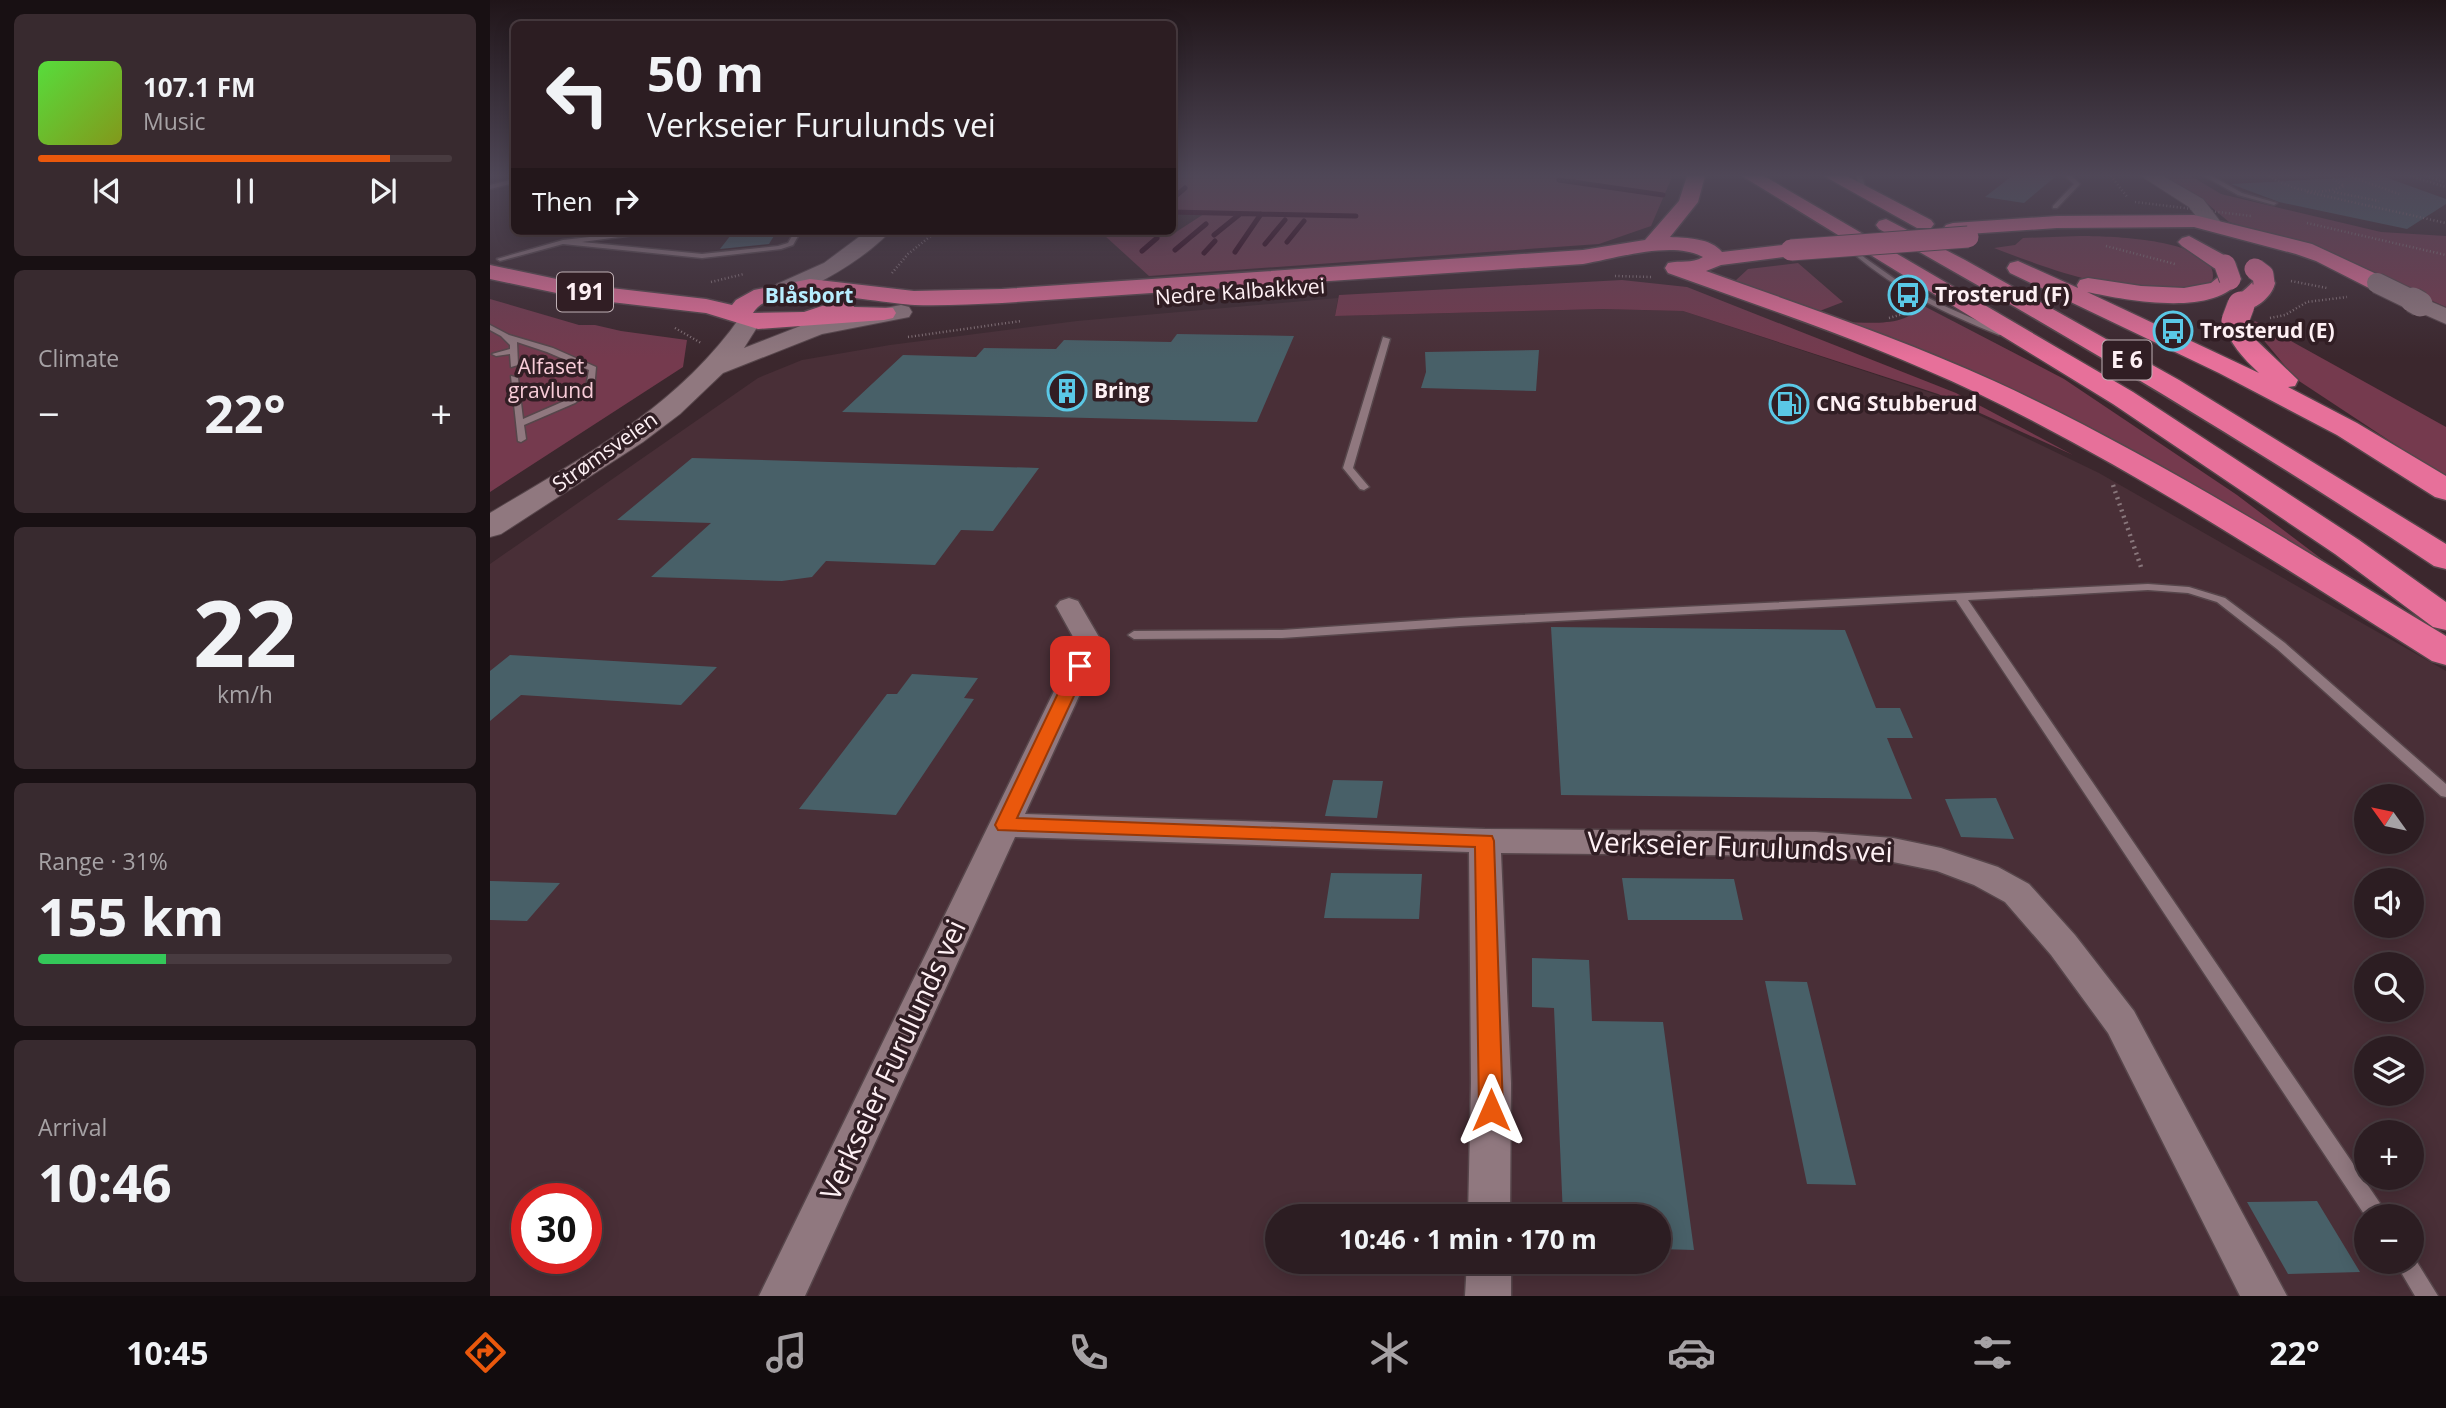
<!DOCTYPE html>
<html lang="en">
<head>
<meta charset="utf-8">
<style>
	:root { --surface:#2c1d22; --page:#382a2f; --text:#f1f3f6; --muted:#a6a2a5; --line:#483b40; --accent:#ea580c }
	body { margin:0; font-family:"Open Sans",sans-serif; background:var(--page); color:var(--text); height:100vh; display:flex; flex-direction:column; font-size:26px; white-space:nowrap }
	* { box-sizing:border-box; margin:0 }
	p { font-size:23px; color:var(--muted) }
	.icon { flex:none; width:38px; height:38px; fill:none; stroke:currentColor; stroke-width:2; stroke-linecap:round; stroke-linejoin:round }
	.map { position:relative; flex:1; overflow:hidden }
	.details { display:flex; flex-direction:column; gap:14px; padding:14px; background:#181013; width:490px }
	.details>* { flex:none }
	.guide { position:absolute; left:21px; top:21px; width:665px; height:214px; border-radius:10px; box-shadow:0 4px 18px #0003,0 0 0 2px var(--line); background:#2c1d22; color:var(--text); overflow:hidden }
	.needle { width:46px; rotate:303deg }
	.buttons { position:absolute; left:1864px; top:784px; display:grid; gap:14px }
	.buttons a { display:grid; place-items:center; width:70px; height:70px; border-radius:50%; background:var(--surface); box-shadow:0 4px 18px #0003,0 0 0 2px var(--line); font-size:35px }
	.speed { position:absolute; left:21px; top:1183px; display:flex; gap:14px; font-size:35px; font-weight:700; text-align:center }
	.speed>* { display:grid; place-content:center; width:91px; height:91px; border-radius:50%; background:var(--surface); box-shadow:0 4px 18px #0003,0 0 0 2px var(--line); line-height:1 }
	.speed .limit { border:10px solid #d22; background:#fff; color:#111 }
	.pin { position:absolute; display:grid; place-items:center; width:60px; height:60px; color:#fff; margin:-30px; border-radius:14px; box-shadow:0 4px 10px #0006 }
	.me { position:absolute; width:77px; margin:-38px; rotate:0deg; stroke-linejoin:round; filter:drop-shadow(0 0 5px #0008) }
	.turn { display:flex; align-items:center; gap:24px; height:147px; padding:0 21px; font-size:32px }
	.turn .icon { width:91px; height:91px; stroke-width:2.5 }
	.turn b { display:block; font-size:49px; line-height:60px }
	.then { display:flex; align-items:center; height:66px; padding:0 21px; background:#0003; gap:14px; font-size:26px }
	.big { font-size:52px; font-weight:700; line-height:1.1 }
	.details .widget { flex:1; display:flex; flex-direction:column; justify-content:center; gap:10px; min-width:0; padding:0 24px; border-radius:10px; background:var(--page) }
	.details .dial { align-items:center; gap:0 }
	.dial b { font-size:91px; line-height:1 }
	.song { display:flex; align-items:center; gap:21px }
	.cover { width:84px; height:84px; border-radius:10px; background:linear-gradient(135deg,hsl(110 70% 55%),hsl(70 70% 35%)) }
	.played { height:7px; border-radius:4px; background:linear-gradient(90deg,var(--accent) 85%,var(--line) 85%) }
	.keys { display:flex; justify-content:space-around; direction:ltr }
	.heat { display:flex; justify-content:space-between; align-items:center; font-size:38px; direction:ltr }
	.charge { height:10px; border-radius:5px; background:linear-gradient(90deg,#34c759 31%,var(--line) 0) }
	.trip { position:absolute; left:775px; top:1204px; width:406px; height:70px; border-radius:35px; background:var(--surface); box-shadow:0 4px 18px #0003,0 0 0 2px var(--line); font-weight:700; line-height:70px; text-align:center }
	.tab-bar { display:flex; height:112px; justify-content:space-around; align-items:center; background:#120c0e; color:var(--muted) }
	.tab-bar .icon { width:49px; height:49px }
	.tab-bar .on { color:var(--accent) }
	.tab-bar b { font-size:32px; color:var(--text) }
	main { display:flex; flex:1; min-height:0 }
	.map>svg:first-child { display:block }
	.built { fill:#492f37; fill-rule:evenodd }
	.green { fill:#753a4e }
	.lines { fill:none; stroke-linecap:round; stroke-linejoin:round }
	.stream { stroke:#300116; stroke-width:5 }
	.building { fill:#486068 }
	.lane-casing { stroke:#57464b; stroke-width:3 }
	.street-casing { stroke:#57464b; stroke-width:3 }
	.secondary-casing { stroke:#57464b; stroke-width:2 }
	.highway-casing { stroke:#57464b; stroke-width:3 }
	.path-far1 { stroke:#88767b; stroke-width:2.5; stroke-dasharray:1 2.5; stroke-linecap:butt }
	.path { stroke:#88767b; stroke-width:4.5; stroke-dasharray:2 4.5; stroke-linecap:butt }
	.lane { fill:#90787f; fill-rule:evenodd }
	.street { fill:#90787f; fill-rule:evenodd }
	.secondary { fill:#90787f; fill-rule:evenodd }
	.highway { fill:#e7709a; fill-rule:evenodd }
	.secondary-bridge-far1-casing { stroke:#57464b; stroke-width:22; stroke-linecap:butt }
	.secondary-bridge-casing { stroke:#57464b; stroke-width:27; stroke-linecap:butt }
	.highway-bridge-far1-casing { stroke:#57464b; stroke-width:23; stroke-linecap:butt }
	.highway-bridge-casing { stroke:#57464b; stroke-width:29; stroke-linecap:butt }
	.path-bridge { stroke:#88767b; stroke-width:2.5; stroke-dasharray:1 2.5; stroke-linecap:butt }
	.secondary-bridge-far1 { stroke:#90787f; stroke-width:20 }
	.secondary-bridge { stroke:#90787f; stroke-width:25 }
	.highway-bridge-far1 { stroke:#e7709a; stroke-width:21 }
	.highway-bridge { stroke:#e7709a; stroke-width:27 }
	.route { fill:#ea580c; stroke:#983908; stroke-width:2 }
	.labels { text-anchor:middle; stroke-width:7; stroke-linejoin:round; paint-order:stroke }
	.far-street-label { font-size:21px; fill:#fef0f4; stroke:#311e24 }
	.far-poi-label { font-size:21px; font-weight:bold; fill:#fef0f4; stroke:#311e24; text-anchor:start }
	.far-neighbourhood-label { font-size:21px; font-weight:bold; fill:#b7eeff; stroke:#311e24 }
	.far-park-label { font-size:21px; fill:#f8ccd8; stroke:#311e24 }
	.shield { fill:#311e24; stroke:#c0b1b6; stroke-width:2 }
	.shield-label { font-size:23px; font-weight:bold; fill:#fef0f4 }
	.near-street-label { font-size:28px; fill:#fef0f4; stroke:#311e24 }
</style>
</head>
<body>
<main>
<section class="details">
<div class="widget">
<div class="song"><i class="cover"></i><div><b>107.1 FM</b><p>Music</p></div></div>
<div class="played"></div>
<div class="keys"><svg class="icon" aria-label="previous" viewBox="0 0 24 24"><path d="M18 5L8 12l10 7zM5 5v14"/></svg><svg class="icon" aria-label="pause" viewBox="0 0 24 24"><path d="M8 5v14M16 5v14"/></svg><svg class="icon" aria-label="next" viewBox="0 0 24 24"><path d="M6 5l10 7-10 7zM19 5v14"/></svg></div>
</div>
<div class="widget"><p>Climate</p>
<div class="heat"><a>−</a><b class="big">22°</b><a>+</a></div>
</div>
<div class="widget dial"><b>22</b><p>km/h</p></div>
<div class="widget"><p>Range · 31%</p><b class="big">155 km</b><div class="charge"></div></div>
<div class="widget"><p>Arrival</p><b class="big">10:46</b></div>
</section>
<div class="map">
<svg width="1956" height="1296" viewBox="0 0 1956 1296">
	<rect width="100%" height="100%" fill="#3b272d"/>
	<path class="built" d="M848,298L845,316L1112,309L1193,311L1447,395L1609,473L1956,671V1296H0V564L268,378L312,360L400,345L587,321ZM1876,796H1922V842H1876ZM1876,880H1922V926H1876ZM1876,964H1922V1010H1876ZM1876,1048H1922V1094H1876ZM1876,1132H1922V1178H1876ZM37,1199H96V1258H37ZM788,1216H1169V1262H788ZM1876,1216H1922V1262H1876Z"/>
	<path class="green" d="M683,176H1181L1182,177L1161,226L1109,244L659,276L614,235L683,234L717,212L683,213Z
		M1667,176H1701L1731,194L1891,232L1956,236V307L1827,250L1739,222L1707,195Z
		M1590,236C1615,236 1735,238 1722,282C1654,304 1569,273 1504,248L1525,245L1533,238Z
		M1308,263L1353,302L1327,312L1245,281L1258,269Z
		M1132,280L1197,287L1466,393L1583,455L1448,394L1193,311L1112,309L845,316L849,295Z
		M0,299L89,325H105L131,331L197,340L193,367L0,492Z
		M1432,305L1574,379L1747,495L1870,588L1548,409L1345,322C1374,321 1413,330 1432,305Z
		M1765,321L1956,427V478L1806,379L1761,325Z"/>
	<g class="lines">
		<path class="stream" d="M1069,180L1173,195
			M682,199L695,188
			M682,212L866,216
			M724,235L750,214
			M797,242L814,221
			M775,244L795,220
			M685,250L716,224
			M652,251L667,238
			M745,252L771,214
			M714,253L725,241"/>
	</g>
	<path class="building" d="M1522,176H1566L1534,203L1495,197Z
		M1892,176L1956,199V204L1917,229L1789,202L1741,184Z
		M244,231H287L279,244L230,249Z
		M687,334L804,336L767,422L352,412L413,355L486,357L494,348L566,349L574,340L681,342Z
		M1049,350L1046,391L931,388L936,372L935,352Z
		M202,458L549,468L503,531L471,530L445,565L336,561L322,577L292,581L161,577L221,523L127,520Z
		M1061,627L1355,630L1386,708H1410L1423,738H1397L1422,799L1071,795Z
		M20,655L227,667L191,705L31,695L0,721V671Z
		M422,674L488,678L474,698L484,699L406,815L309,809L397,694H407Z
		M843,780L893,781L887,818L835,816Z
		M1506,798L1524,839L1471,837L1455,799Z
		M841,873L932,874L929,919L834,918Z
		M1132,878L1244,879L1253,920H1138Z
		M0,881L70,883L37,921L0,920Z
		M1042,958L1099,960L1102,1021L1173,1022L1204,1250L1169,1249V1216H1073L1064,1008L1042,1007Z
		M1275,981L1317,982L1366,1185L1317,1184Z
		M1827,1201L1870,1272L1798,1274L1757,1202Z"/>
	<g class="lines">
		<defs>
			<path id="lane" d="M1366,176H1372L1377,194L1372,193Z
				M1575,176H1582L1590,184L1567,208H1563V206L1584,184Z
				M1714,176H1722L1752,193L1787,203L1784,205L1748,195Z
				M24,179V183L0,189V185Z
				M70,231H80L73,234Z
				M153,231H173L92,242L212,254L288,246L298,243L305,231H311L303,245L291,249L212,258L73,244L10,261L7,259L73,240Z
				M1354,243H1358L1375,258L1412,284L1452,305L1516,333L1509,335C1452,312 1399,287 1354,245Z
				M0,325L19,335L63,348L106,367L104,389L85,403L34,425L36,439L31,442L28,441L21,376L28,378L33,419L79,399L96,388L99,370L57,352L27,342L28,365L21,367L20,354L6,356L2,354L20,349V345L11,336L0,330Z
				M893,337L900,339L863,468L879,487L874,490L870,489L853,468Z
				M1658,584L1699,587L1735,598L1795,643L1956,784V797L1951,796L1787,649L1727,602L1698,593L1658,590L1478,600L1894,1209L1897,1216L1876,1217L1466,600L970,626L792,638L644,639L638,635L644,631L792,630L970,618Z
				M1922,1254L1948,1296H1925L1905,1262H1922Z"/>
			<path id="street" d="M579,598L588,601L613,644L535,814L995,829L1326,832L1403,838L1451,848L1508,867L1539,884L1585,935L1644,1011L1797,1296H1750L1618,1033L1561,955L1515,902L1484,885L1447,871L1403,862L1326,856L1011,853L1021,1083L1020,1216H978L981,1083L979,852L525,837L315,1296H269L587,644L566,606L570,601Z
				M977,1262H1021V1296H975Z"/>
			<path id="secondary" d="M1651,176H1673L1713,199L1733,225L1730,229H1716L1699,207Z
				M377,231H400C385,251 312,300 287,294L284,289L287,284L334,263Z
				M1930,297L1956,308V324L1922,309L1919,304L1922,299Z
				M411,305L419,307L422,312L419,317L332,334L233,373L190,414L153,442L11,534L0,537V513C92,458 189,406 251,316H267L271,321L254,348L318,323Z"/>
			<path id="highway" d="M1197,176H1215L1208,202L1180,237C1197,238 1221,238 1232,252L1301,244L1309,245L1312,250L1309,255L1301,256L1231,265L1216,271C1313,306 1410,338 1504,381C1661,453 1808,547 1956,636V665L1942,661C1793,567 1645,469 1485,392C1386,345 1281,310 1178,273L1175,268L1178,263C1191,260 1201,264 1213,257C1183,240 1127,258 1093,264L512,303C483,304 454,306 425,305C389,304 284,278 263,313L314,312L353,299L361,301L364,307L403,308L406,313L403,318L394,320L268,329L216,313L95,299L0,279V265L95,285L216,299L242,305L246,300L264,290L320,279L424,291L512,289L1093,250L1155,240L1189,201Z
				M1252,176H1274L1643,392L1869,540L1956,602V630L1943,627L1845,554L1623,404Z
				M1334,176H1357L1441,220L1444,224L1441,228H1427Z
				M1704,215L1822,244L1895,278L1898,283L1895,288H1879L1826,261L1806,254L1704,227L1567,228L1463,235L1456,233L1453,229L1456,225L1463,223L1567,216Z
				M1396,219L1475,260L1689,380L1956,544V569L1944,566C1764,446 1578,336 1389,229L1386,225L1389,221Z
				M1699,236L1743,260L1746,265L1743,270H1727L1692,246L1688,242L1692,238Z
				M1528,261L1588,288L1587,285L1590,280L1598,278L1651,286L1694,288L1721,283L1732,274H1748L1751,279C1725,318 1636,300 1597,292L1769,373C1753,358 1739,343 1733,321L1736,316L1745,314L1754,316L1767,341L1808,380L1805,386L1798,387L1867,423L1956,476V500L1945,497L1847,435L1729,373L1520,273L1517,268L1520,263Z
				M1774,276L1782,278L1785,283C1781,300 1760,314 1743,310L1739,305C1747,294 1758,289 1766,278Z"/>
		</defs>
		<use href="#lane" class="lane-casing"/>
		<use href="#street" class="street-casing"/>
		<use href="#secondary" class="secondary-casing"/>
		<use href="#highway" class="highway-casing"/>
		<path class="path-far1" d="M1621,176L1638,198
			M1779,176C1803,190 1827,197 1854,186L1839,176
			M1859,176L1909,194
			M1920,176L1956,187
			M1936,176L1956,183
			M1817,192L1956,223
			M1844,192L1889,201
			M1817,223L1956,255
			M1616,246L1685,264
			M402,273L418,254L447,231
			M1125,276L1162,277
			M1801,281L1837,288
			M221,282L254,274
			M1399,318L1420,312
			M1780,318L1795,315L1817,302L1857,297
			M185,328L211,343
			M418,337L531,321"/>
		<path class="path" d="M1623,485L1652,570"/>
		<use href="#lane" class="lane"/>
		<use href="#street" class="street"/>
		<use href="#secondary" class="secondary"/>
		<use href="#highway" class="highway"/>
		<defs>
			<path id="secondary-bridge-far1" d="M1887,283L1926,302"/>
			<path id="secondary-bridge" d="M1923,300L1930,304"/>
			<path id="highway-bridge-far1" d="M1301,250L1478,237
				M1735,265L1740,279
				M1765,269L1773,275L1774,283"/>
			<path id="highway-bridge" d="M1745,321L1751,305"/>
		</defs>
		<use href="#secondary-bridge-far1" class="secondary-bridge-far1-casing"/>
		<use href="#secondary-bridge" class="secondary-bridge-casing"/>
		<use href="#highway-bridge-far1" class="highway-bridge-far1-casing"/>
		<use href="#highway-bridge" class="highway-bridge-casing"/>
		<path class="path-bridge" d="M1645,202L1761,216"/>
		<use href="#secondary-bridge-far1" class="secondary-bridge-far1"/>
		<use href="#secondary-bridge" class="secondary-bridge"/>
		<use href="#highway-bridge-far1" class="highway-bridge-far1"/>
		<use href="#highway-bridge" class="highway-bridge"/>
	</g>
	<linearGradient id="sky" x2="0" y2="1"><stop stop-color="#201519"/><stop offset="0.49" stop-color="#4f4757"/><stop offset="1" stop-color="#4f4757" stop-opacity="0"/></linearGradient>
	<rect width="1956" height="358" fill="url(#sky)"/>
	<path class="route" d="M590,661L598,666L527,818L1002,836L1004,841L1013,1110L1009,1118L1001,1121L992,1118L989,1110L985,847L508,830L505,825L581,666Z"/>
	<defs>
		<symbol id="bus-ring" viewBox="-11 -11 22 22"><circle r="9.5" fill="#311e24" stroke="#5ac8e6" stroke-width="1.5"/><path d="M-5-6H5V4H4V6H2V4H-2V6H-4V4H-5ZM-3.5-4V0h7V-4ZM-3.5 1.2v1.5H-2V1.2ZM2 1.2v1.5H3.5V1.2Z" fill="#5ac8e6"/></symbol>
		<symbol id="building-ring" viewBox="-11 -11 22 22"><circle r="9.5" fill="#311e24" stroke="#5ac8e6" stroke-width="1.5"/><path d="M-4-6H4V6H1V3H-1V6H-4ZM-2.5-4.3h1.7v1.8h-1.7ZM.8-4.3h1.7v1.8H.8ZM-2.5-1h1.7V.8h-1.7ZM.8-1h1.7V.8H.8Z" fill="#5ac8e6"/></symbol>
		<symbol id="fuel-ring" viewBox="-11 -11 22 22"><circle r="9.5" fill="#311e24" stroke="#5ac8e6" stroke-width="1.5"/><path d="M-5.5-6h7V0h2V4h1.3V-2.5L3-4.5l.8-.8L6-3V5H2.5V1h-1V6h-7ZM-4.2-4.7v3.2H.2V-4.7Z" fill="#5ac8e6"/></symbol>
	</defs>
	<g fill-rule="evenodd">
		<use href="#bus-ring" x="1396" y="273" width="44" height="44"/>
		<use href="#bus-ring" x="1661" y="309" width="44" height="44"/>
		<use href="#building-ring" x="555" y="369" width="44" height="44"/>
		<use href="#fuel-ring" x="1277" y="382" width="44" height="44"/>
	</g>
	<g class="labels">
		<g class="far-street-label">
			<text transform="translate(750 292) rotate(-4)" y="7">Nedre Kalbakkvei</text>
			<text transform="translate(115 452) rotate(-35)" y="7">Strømsveien</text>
		</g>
		<g class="far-poi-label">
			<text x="1445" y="302">Trosterud (F)</text>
			<text x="1710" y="338">Trosterud (E)</text>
			<text x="604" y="398">Bring</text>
			<text x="1326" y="411">CNG Stubberud</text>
		</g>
		<g class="far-neighbourhood-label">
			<text x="319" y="303">Blåsbort</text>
		</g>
		<g class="far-park-label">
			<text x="61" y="374">Alfaset<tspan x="61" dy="24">gravlund</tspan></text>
		</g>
		<g class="shield">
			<rect x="67" y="272.5" width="56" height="39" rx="5"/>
			<rect x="1612.5" y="340.5" width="49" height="39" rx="5"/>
		</g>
		<g class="shield-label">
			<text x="95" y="300">191</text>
			<text x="1637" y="368">E 6</text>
		</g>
		<g class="near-street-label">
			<text transform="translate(1250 847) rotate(2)" y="10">Verkseier Furulunds vei</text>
			<text transform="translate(403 1060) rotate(-65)" y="10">Verkseier Furulunds vei</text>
		</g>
	</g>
</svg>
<div class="buttons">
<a><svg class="needle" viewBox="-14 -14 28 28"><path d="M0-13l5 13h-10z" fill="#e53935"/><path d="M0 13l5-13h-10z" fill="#a6a2a5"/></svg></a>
<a><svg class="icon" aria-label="sound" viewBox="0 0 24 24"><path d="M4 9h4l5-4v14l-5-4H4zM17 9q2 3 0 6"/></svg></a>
<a><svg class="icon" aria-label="search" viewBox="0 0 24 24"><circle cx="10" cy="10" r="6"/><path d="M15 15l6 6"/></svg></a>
<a><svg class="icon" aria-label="layers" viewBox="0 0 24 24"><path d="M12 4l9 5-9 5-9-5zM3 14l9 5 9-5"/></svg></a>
<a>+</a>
<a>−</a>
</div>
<div class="speed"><div class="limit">30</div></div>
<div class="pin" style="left:590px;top:666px;background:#d93025"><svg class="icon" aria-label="arrive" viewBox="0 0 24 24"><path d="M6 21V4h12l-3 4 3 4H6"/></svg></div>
<svg class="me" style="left:1001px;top:1110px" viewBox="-20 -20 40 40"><path d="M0-17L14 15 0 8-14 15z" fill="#ea580c" stroke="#fff" stroke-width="4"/></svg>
<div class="trip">10:46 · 1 min · 170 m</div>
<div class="guide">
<div class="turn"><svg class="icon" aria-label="left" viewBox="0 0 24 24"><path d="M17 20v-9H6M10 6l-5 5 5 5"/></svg><div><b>50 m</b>Verkseier Furulunds vei</div></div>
<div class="then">Then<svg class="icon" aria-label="right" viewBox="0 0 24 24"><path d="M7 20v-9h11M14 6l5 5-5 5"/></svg></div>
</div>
</div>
</main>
<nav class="tab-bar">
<b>10:45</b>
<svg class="icon on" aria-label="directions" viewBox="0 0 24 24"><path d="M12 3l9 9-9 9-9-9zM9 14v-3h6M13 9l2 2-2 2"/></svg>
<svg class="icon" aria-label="music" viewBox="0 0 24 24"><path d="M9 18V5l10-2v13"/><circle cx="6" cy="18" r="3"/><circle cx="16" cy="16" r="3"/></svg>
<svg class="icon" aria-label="phone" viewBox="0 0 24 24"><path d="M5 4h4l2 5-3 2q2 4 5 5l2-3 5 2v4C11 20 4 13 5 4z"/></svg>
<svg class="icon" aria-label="climate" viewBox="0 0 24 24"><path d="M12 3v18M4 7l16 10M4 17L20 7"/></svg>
<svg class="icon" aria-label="car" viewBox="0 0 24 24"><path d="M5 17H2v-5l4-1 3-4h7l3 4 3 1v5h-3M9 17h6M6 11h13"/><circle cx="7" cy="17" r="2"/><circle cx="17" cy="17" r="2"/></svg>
<svg class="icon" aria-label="filters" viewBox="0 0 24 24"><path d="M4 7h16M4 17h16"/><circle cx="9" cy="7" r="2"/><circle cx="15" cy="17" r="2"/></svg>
<b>22°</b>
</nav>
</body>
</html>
